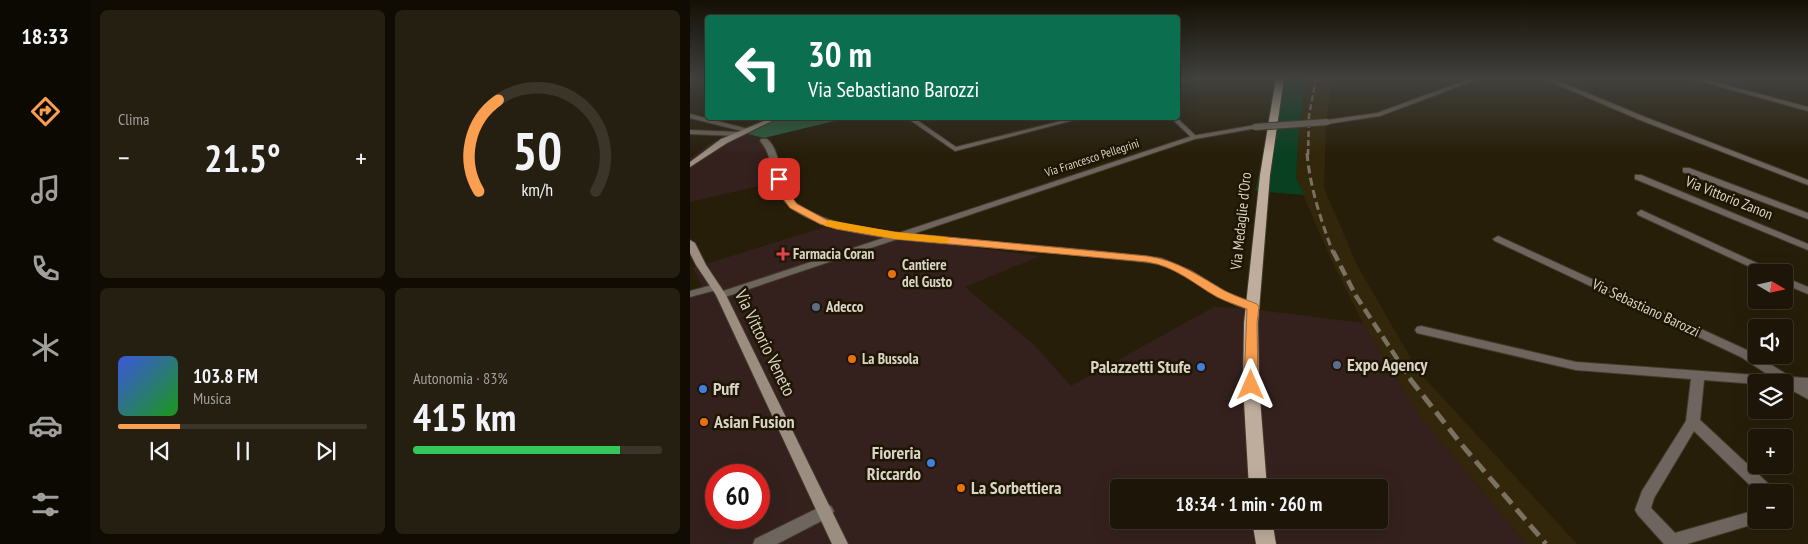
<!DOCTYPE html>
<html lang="it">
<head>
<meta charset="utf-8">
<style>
	:root { --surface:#1d1608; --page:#251f12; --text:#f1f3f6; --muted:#a09f9c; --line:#3b3529; --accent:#fa9f50 }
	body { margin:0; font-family:"PT Sans Narrow",sans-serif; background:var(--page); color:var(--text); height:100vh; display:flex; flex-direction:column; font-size:19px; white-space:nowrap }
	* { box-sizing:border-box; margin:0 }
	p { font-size:16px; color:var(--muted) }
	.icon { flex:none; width:28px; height:28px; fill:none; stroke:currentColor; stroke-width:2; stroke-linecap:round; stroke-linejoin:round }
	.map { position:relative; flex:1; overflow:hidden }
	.drawer { display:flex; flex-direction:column; gap:10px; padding:10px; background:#100c04; width:600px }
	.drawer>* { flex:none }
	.banner { position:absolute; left:15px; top:15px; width:475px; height:105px; border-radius:5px; box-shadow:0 5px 20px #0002,0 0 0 1px var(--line); background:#0b6e4f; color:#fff; overflow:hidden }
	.needle { width:32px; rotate:99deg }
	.fabs { position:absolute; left:1058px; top:264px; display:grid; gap:10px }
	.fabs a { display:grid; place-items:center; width:45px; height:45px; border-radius:5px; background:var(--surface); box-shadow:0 5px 20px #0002,0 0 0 1px var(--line); font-size:25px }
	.speed { position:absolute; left:15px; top:464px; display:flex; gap:10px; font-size:25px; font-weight:700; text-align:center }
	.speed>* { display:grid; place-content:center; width:65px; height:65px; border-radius:50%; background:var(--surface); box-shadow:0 5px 20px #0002,0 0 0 1px var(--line); line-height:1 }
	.speed .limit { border:8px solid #d22; background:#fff; color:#111 }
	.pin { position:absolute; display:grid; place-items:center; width:42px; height:42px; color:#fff; margin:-21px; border-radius:10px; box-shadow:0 2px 8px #0006 }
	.me { position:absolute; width:55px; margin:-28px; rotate:0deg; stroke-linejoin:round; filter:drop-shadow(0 0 4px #0008) }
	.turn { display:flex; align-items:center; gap:18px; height:105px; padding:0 20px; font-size:22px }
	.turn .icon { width:65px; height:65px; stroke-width:2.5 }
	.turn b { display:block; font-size:35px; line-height:42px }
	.big { font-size:38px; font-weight:800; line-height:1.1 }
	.drawer .widget { flex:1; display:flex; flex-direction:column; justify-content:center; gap:8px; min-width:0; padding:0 18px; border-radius:8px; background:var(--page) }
	.drawer .dial { align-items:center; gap:0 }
	.dial svg { height:130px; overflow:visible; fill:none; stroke:var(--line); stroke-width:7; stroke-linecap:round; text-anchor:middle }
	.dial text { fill:var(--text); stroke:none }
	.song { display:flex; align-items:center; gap:15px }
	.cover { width:60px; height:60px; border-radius:8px; background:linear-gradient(135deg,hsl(230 70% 55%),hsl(120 70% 35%)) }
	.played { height:5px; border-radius:2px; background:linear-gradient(90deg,var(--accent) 25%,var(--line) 25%) }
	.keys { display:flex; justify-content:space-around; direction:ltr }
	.heat { display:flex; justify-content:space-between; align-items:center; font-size:28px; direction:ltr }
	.charge { height:8px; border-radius:4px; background:linear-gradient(90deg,#34c759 83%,var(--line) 0) }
	.drawer .tiles { flex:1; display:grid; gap:10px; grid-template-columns:repeat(2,1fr) }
	.trip { position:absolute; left:420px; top:479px; width:278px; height:50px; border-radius:5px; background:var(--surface); box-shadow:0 5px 20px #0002,0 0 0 1px var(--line); font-weight:800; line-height:50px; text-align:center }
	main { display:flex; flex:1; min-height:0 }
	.menu { display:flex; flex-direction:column; width:90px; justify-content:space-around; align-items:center; background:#0c0903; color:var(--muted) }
	.menu .icon { width:35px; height:35px }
	.menu .selected { color:var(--accent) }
	.menu b { font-size:22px; color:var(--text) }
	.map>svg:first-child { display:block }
	.commercial { fill:#34211e; fill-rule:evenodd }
	.built { fill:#33270b }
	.green { fill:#094021 }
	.forest { fill:#2a5f3d }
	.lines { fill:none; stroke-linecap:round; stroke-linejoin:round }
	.minor-casing { stroke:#433b28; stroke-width:2 }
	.tertiary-casing { stroke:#433b28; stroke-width:2 }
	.secondary-casing { stroke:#433b28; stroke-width:2 }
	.primary-casing { stroke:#433b28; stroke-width:2 }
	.minor { fill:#6e665e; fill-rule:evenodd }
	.tertiary { fill:#6e665e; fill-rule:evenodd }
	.secondary { fill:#9b8e81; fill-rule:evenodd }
	.primary { fill:#bead9c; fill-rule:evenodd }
	.rail-far3 { stroke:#797261; stroke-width:2.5; stroke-dasharray:6 3; stroke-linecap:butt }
	.rail-far2 { stroke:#797261; stroke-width:3; stroke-dasharray:8 4.5; stroke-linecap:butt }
	.rail-far1 { stroke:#797261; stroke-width:4.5; stroke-dasharray:11 5.5; stroke-linecap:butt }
	.rail { stroke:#797261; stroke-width:5; stroke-dasharray:14 7; stroke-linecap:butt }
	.tertiary-bridge-casing { stroke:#433b28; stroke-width:8; stroke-linecap:butt }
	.tertiary-bridge { stroke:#6e665e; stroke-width:6 }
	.route { fill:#fa9f50; stroke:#a26734 }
	.slow { fill:#f59e0b }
	.health-dot { fill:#e0444e; stroke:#1e1502; stroke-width:2 }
	.food-dot { fill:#e8710a; stroke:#1e1502; stroke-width:2 }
	.service-dot { fill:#5c6f8a; stroke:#1e1502; stroke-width:2 }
	.shop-dot { fill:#3f7fe0; stroke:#1e1502; stroke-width:2 }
	.labels { text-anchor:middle; stroke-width:5; stroke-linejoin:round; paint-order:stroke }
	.far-street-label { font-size:12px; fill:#d9d4c7; stroke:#1e1502 }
	.street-label { font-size:15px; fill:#d9d4c7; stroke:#1e1502 }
	.poi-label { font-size:15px; font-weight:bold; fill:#d9d4c7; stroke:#1e1502; text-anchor:start }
	.near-street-label { font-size:18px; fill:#d9d4c7; stroke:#1e1502 }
	.near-poi-label { font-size:18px; font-weight:bold; fill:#d9d4c7; stroke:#1e1502; text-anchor:start }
</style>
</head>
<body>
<main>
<nav class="menu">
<b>18:33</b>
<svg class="icon selected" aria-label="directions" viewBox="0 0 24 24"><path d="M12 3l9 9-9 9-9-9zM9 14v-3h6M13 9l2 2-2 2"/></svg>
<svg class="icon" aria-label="music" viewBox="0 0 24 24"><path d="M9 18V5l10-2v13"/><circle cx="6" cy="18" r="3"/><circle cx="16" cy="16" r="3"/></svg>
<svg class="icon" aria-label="phone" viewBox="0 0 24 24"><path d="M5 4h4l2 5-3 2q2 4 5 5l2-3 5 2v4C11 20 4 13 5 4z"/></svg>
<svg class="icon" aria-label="climate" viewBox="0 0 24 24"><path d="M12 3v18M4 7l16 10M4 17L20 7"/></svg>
<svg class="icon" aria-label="car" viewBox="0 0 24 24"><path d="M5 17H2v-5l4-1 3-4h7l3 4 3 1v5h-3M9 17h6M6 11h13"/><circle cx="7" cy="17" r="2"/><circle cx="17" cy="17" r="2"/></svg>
<svg class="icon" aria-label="filters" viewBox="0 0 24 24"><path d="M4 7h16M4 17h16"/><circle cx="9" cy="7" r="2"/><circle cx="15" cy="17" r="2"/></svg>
</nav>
<section class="drawer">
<div class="tiles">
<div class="widget"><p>Clima</p>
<div class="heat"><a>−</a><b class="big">21.5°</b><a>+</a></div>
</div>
<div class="widget dial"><svg viewBox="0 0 100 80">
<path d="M14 69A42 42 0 1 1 86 69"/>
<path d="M14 69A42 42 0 0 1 26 13" stroke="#fa9f50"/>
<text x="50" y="56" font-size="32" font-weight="700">50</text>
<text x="50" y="72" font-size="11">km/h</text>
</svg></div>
<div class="widget">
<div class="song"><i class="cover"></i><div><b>103.8 FM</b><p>Musica</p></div></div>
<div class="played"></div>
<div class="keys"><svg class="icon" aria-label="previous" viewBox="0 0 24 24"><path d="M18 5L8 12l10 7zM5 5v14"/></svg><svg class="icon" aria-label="pause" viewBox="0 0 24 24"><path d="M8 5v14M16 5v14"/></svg><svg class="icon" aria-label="next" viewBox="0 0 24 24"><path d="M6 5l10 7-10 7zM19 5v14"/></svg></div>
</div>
<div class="widget"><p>Autonomia · 83%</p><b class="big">415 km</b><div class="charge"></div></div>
</div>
</section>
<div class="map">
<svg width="1118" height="544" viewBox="0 0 1118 544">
	<rect width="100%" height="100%" fill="#271e0a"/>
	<path class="commercial" d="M46,131L81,139L94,180L0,202V158L19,144Z
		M135,227L206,238L350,256L275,287L344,345L381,386L524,307L552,308L673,323L730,416L836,544H0V291L12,287L3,268ZM26,475H69V518H26ZM429,488H689V520H429Z"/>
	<path class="built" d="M616,78H642L636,126L634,188L667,265L728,371L887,544H836L730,416L673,323L640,257L606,178L609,128Z"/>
	<path class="green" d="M588,78H616L609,128L606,178L614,195L565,191L579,130Z"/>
	<path class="forest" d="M79,118H157L74,138L46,131Z"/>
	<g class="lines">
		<defs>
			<path id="minor" d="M489,78H495L496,80L488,83V79Z
				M852,78H861L955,117L1118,180V185L950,120Z
				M999,78H1010L1118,107V111Z
				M0,114L58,129L59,130L56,132L0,118Z
				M217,118H224L266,147L383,118H392L265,151Z
				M481,118H487L506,136V138H502Z
				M0,130L48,132L51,134L48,136L0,134Z
				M71,139H77C94,153 86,187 106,203C150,236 250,237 305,242C360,247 416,251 471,258L502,271L536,292L567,305L568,307L567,309C551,314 509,283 494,275C486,271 477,267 469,264C416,257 363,253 310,248C256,243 139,241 99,206C79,188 86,158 70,141Z
				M993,168H999L1118,213V219L993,172Z
				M945,175H951L1118,244V250L945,179Z
				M951,210L1082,270L1083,272H1071L948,215L947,213Z
				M808,236L1059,351L1101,377L1118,378V399L1094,386V382L1066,384L1014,380L1010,420L1082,487L1084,492H1067L1004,431L964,498L961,508L985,533L1066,510V520H1072L1071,522L997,544H974L948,515L945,510L952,491L996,421L1001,379L886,370L727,333L725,330L727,327L731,326L886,362L1080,376L1051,357L805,241L803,239Z
				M1094,277L1118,287V294L1094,284Z
				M1094,502L1099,504L1102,510L1099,515L1094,517Z
				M136,504L141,506L144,511L141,516L87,544H63L65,539Z"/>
			<path id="tertiary" d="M782,78H791L690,116L637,124L634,122L637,120L687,113Z
				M565,125L568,127L567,128L505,139L35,297H27L26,295L27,293L502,136Z
				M26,284L31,287L30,289L0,297V291Z"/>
			<path id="secondary" d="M81,118H88L37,143L0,167V162L31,139Z
				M0,240L5,243L16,265L36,295L158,544H142L26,295L6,265L0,253Z"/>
			<path id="primary" d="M586,78H594L580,175L568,323L569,385L577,488H559L553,385L554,323L570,175Z
				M562,520H582L586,544H566Z"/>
		</defs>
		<use href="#minor" class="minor-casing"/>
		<use href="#tertiary" class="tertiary-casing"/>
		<use href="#secondary" class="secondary-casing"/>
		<use href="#primary" class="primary-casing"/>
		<use href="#minor" class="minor"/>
		<use href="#tertiary" class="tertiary"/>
		<use href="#secondary" class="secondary"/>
		<use href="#primary" class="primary"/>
		<path class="rail-far3" d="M618,155L619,116L626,78"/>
		<path class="rail-far2" d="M617,153C620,188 631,220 643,253"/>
		<path class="rail-far1" d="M643,251L666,296L721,380"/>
		<path class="rail" d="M720,379L772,445L856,544"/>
		<defs>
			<path id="tertiary-bridge" d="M565,127L637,122"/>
		</defs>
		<use href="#tertiary-bridge" class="tertiary-bridge-casing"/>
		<use href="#tertiary-bridge" class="tertiary-bridge"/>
	</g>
	<linearGradient id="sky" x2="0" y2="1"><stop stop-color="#151006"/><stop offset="0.51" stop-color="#41413e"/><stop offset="1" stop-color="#41413e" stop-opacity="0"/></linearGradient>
	<rect width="1118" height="154" fill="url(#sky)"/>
	<path class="route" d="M86,177H92L97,191L107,204L137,220L147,223L205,232L457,256C487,260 509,276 535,291C545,296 557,300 567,304L569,307L567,323L568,385L566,389L561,391L556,389L554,385L557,309C547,305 537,302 527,297C504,284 485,266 457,262L205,239L146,229L130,224L100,208L88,192L84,179Z"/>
	<path class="slow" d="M139,220L205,232L255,237L260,240L255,243L205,239L135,226L134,224Z"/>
	<path class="health-dot" d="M90.5 246.5h5v5h5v5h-5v5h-5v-5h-5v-5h5z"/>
	<g class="food-dot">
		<circle cx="202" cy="274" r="5"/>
		<circle cx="162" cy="359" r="5"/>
		<circle cx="14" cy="422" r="5"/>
		<circle cx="271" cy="488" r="5"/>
	</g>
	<g class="service-dot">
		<circle cx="126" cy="307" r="5"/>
		<circle cx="647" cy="365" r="5"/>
	</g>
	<g class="shop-dot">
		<circle cx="511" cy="367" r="5"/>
		<circle cx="13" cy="389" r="5"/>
		<circle cx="241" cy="463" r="5"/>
	</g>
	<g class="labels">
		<g class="far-street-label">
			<text transform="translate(402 158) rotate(-18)" y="4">Via Francesco Pellegrini</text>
		</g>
		<g class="street-label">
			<text transform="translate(1039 198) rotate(22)" y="5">Via Vittorio Zanon</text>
			<text transform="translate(551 221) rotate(-84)" y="5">Via Medaglie d'Oro</text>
			<text transform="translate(956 308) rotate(25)" y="5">Via Sebastiano Barozzi</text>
		</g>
		<g class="poi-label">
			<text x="103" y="259">Farmacia Coran</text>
			<text x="212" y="270">Cantiere<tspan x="212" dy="17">del Gusto</tspan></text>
			<text x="136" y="312">Adecco</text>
			<text x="172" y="364">La Bussola</text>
		</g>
		<g class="near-street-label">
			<text transform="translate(75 343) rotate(64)" y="6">Via Vittorio Veneto</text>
		</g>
		<g class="near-poi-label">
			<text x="657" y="371">Expo Agency</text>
			<text x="501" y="373" text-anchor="end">Palazzetti Stufe</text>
			<text x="23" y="395">Puff</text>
			<text x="24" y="428">Asian Fusion</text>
			<text x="231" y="459" text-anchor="end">Fioreria<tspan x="231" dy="21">Riccardo</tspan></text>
			<text x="281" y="494">La Sorbettiera</text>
		</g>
	</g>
</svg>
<div class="fabs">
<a><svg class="needle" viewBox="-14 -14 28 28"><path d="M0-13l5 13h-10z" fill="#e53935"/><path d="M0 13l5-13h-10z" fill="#a09f9c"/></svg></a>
<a><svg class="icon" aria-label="sound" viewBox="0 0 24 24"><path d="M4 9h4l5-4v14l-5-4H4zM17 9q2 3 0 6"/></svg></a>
<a><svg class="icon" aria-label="layers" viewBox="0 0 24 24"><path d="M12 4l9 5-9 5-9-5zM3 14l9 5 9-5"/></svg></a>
<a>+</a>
<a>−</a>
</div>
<div class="speed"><div class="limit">60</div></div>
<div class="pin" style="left:89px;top:179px;background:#d93025"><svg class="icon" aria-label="arrive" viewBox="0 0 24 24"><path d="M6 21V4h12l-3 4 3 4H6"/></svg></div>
<svg class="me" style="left:561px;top:385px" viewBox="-20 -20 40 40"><path d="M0-17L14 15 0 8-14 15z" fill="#fa9f50" stroke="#fff" stroke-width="4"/></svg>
<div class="trip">18:34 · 1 min · 260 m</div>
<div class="banner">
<div class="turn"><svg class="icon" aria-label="left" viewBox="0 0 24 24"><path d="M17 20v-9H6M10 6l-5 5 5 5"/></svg><div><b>30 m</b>Via Sebastiano Barozzi</div></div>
</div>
</div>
</main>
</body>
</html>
